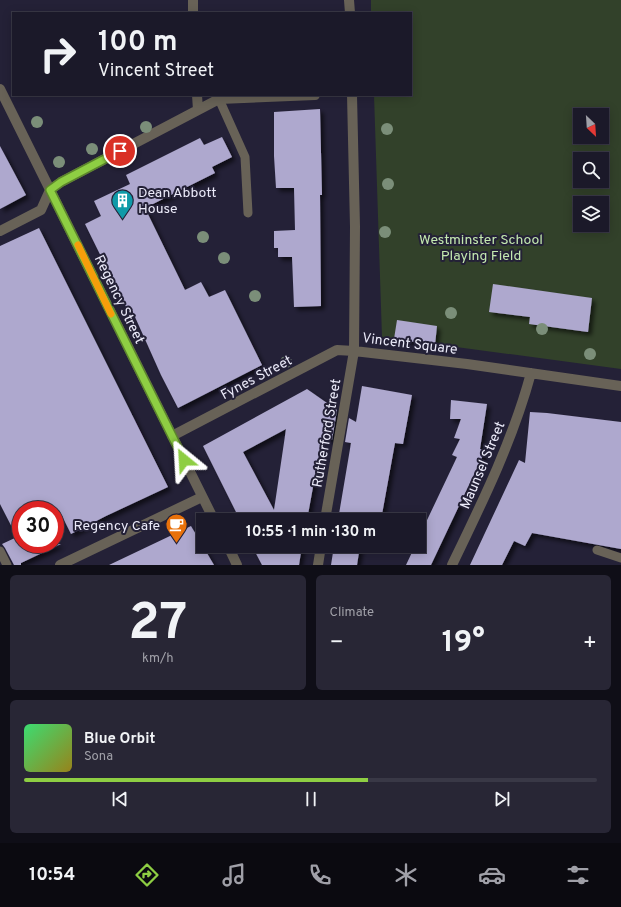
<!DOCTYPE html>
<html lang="en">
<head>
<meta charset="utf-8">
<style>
	:root { --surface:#1b1929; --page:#282635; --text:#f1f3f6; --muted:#a0a0a8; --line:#393846; --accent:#8ece43 }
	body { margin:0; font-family:Overpass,sans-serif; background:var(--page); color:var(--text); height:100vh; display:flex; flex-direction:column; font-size:15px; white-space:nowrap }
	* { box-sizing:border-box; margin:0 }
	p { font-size:13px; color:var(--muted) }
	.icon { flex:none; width:22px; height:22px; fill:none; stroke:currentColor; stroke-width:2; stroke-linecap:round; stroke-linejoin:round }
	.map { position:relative; height:565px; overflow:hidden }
	.drawer { display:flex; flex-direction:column; gap:10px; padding:10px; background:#0f0e17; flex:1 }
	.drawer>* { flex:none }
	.banner { position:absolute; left:12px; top:12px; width:400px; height:84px; border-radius:0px; box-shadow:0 2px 10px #0003,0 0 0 1px var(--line); background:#1b1929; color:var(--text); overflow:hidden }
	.needle { width:26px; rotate:155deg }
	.tools { position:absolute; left:573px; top:108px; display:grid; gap:8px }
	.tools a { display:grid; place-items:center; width:36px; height:36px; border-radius:0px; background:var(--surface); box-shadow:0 2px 10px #0003,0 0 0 1px var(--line); font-size:20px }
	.speed { position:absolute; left:12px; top:501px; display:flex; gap:8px; font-size:20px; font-weight:700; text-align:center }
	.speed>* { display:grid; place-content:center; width:52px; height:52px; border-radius:50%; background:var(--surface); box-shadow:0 2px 10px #0003,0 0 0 1px var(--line); line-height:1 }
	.speed .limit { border:6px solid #d22; background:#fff; color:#111 }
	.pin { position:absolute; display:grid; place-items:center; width:34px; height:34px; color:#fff; margin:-17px; border:2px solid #fff; border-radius:50%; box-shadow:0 1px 4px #0007 }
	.me { position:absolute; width:44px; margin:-22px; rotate:333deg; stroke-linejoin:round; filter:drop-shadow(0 0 3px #0008) }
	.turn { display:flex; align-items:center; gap:14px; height:84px; padding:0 20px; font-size:18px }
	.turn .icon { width:52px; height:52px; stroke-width:2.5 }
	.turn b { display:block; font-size:28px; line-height:34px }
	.big { font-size:30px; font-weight:700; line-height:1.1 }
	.drawer .widget { flex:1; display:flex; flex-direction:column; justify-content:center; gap:6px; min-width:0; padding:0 14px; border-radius:6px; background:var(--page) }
	.drawer .dial { align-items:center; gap:0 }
	.dial b { font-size:52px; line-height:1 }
	.song { display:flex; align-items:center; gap:12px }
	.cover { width:48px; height:48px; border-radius:6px; background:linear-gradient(135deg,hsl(140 70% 55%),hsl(50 70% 35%)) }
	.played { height:4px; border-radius:2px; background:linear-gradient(90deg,var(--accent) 60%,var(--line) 60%) }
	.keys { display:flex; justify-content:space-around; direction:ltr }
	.heat { display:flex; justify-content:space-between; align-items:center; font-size:22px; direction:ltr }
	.drawer .tiles { flex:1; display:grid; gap:10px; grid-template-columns:1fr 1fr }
	.widget:last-child { grid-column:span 2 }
	.trip { position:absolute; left:196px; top:513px; width:230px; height:40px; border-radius:0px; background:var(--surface); box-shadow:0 2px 10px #0003,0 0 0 1px var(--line); font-weight:700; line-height:40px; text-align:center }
	.tab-bar { display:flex; height:64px; justify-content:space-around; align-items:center; background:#0b0a10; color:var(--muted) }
	.tab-bar .icon { width:28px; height:28px }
	.tab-bar .on { color:var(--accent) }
	.tab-bar b { font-size:18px; color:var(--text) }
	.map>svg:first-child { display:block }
	.green { fill:#32412a; fill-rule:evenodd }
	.building { fill:#aea8ce; fill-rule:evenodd; filter:url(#shadow) }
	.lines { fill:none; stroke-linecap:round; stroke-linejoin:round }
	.lane { stroke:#686257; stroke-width:9 }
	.street { stroke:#686257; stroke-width:10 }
	.tree { fill:#7b8e79 }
	.route-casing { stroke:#5c862c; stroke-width:10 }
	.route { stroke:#8ece43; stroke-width:7 }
	.slow { stroke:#f59e0b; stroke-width:7 }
	.labels { text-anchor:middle; stroke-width:4; stroke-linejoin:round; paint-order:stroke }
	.poi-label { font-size:14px; fill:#ebeaf9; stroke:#242137; text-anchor:start }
	.park-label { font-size:14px; fill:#c3e8af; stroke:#242137 }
	.street-label { font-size:14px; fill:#ebeaf9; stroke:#242137 }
</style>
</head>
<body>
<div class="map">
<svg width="621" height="565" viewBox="0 0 621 565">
	<defs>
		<filter id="shadow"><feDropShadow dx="3.5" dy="3.5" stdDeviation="2" flood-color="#0009"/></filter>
	</defs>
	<rect width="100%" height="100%" fill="#242137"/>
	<path class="green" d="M371,0H621V369L382,337L374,95H411V13H371ZM580,115H602V137H580ZM580,159H602V181H580ZM580,203H602V225H580Z"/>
	<path class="building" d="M320,109L322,195H320L321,306L294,307L292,257H278V248H274V231L295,230L294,188H276L274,156V112Z
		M222,137L232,157L212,167L215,173L145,208L185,290L201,282L209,297L225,290L262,365L178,408L161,375L131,308L127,309L85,224L101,216L94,201L130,184L126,175L200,138L204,145Z
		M0,146L26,195L0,209Z
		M39,228L168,487L106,516L71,534L59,510H21V544H61L21,563V565H14L5,548L2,544L17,537L0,504V246Z
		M493,284L592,298L588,332L529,324L530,317L489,312Z
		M397,320L437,326L435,345L394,339Z
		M362,386L412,395L403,444L395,443L381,520H338L351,443L345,442L349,418L356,422Z
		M307,389L337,410L332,440L322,438L307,520H240L203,446ZM286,429L274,510L243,452Z
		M451,400L487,404L480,449L485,451L431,565H406L415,546H419V537L457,457L452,455L460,439L454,438L461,419H450Z
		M530,412L547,413L621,422V549L532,533L525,546L514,541L502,565H470L519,460L525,463Z
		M191,526L214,565H109Z
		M252,546H302L299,565H262Z
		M334,546H360L357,565H331Z"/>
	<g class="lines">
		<path class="lane" d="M219,99L245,157L248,213
			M597,550L621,558
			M0,551L7,565"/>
		<path class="street" d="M193,0V13
			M349,0L350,13
			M0,89L214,520
			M197,95L198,110
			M0,231L41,210L50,190L61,182L219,99L315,95
			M172,436L337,350L354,351L467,364L621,386
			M325,520L354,351L355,227L352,95
			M228,546L237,565
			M60,565L202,497
			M318,565L321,546
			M452,565C482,503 513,440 531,373"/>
	</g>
	<g class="tree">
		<circle cx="37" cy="122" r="6"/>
		<circle cx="146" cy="127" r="6"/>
		<circle cx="387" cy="129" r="6"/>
		<circle cx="92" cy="149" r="6"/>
		<circle cx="59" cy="162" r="6"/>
		<circle cx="388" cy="184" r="6"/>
		<circle cx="385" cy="232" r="6"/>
		<circle cx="203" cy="237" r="6"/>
		<circle cx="224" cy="258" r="6"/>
		<circle cx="255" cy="296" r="6"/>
		<circle cx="451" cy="313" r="6"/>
		<circle cx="542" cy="329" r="6"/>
		<circle cx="590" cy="354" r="6"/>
		<circle cx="286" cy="362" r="6"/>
	</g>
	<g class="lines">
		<defs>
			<path id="route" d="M120,151L61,182L50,190L184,460"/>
		</defs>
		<use href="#route" class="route-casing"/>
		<use href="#route" class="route"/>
		<path class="slow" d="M78,245L111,314"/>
	</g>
	<defs>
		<symbol id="building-pin" viewBox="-11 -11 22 30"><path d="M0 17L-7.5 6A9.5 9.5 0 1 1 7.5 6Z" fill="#0f9aa8" stroke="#242137"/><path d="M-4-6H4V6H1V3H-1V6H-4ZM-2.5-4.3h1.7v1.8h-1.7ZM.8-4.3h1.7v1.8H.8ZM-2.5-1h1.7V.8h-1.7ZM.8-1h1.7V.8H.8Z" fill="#fff"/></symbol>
		<symbol id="cafe-pin" viewBox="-11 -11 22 30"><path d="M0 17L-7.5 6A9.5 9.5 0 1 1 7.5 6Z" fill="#e8710a" stroke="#242137"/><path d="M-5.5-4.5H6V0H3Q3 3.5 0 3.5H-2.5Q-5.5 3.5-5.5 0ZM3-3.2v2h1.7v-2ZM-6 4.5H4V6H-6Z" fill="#fff"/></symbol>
	</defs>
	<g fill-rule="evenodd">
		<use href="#building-pin" x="110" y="188" width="25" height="34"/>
		<use href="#cafe-pin" x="164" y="512" width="25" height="34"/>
	</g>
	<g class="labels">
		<g class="poi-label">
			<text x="138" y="197">Dean Abbott<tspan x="138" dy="16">House</tspan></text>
			<text x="160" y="530" text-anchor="end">Regency Cafe</text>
		</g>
		<g class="park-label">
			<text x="481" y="244">Westminster School<tspan x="481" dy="16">Playing Field</tspan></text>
		</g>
		<g class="street-label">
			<text transform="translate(120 299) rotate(64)" y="5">Regency Street</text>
			<text transform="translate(410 343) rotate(7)" y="5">Vincent Square</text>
			<text transform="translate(256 377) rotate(-28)" y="5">Fynes Street</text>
			<text transform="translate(326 433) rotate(-80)" y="5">Rutherford Street</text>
			<text transform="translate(482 465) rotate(-67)" y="5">Maunsel Street</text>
		</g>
	</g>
</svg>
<div class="tools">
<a><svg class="needle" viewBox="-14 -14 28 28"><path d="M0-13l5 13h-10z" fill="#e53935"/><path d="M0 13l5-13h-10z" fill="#a0a0a8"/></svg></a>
<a><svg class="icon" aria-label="search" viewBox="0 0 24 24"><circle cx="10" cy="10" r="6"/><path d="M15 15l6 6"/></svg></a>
<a><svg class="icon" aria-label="layers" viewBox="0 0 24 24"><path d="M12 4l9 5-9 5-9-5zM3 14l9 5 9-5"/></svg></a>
</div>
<div class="speed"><div class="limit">30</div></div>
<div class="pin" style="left:120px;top:151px;background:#d93025"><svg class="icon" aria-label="arrive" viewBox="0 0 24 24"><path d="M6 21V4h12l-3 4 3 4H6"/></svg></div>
<svg class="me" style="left:184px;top:460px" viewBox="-20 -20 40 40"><path d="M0-17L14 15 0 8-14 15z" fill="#8ece43" stroke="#fff" stroke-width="4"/></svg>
<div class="trip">10:55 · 1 min · 130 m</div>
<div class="banner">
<div class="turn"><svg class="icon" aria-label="right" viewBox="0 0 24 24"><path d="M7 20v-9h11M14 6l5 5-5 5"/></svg><div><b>100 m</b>Vincent Street</div></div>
</div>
</div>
<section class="drawer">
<div class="tiles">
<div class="widget dial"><b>27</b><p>km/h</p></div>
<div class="widget"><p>Climate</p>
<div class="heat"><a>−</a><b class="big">19°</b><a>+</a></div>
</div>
<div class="widget">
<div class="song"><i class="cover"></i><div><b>Blue Orbit</b><p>Sona</p></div></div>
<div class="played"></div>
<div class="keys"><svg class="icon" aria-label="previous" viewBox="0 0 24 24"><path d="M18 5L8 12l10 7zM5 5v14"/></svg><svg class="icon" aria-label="pause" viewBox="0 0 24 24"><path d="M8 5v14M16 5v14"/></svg><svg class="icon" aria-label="next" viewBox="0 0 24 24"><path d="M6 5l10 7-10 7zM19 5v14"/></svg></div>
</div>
</div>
</section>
<nav class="tab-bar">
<b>10:54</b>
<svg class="icon on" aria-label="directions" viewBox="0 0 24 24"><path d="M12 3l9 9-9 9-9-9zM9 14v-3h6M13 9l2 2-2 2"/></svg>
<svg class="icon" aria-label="music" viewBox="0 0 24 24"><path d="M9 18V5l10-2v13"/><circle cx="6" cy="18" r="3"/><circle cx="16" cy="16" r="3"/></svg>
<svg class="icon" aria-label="phone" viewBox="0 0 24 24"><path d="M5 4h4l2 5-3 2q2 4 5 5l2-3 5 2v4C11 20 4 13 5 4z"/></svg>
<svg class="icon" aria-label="climate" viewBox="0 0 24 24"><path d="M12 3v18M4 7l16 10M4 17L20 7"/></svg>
<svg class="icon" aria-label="car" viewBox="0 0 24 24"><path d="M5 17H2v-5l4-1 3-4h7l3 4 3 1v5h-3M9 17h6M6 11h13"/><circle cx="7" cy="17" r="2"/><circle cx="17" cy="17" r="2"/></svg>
<svg class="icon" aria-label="filters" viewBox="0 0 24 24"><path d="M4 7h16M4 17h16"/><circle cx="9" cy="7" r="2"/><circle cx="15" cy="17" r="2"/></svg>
</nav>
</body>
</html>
